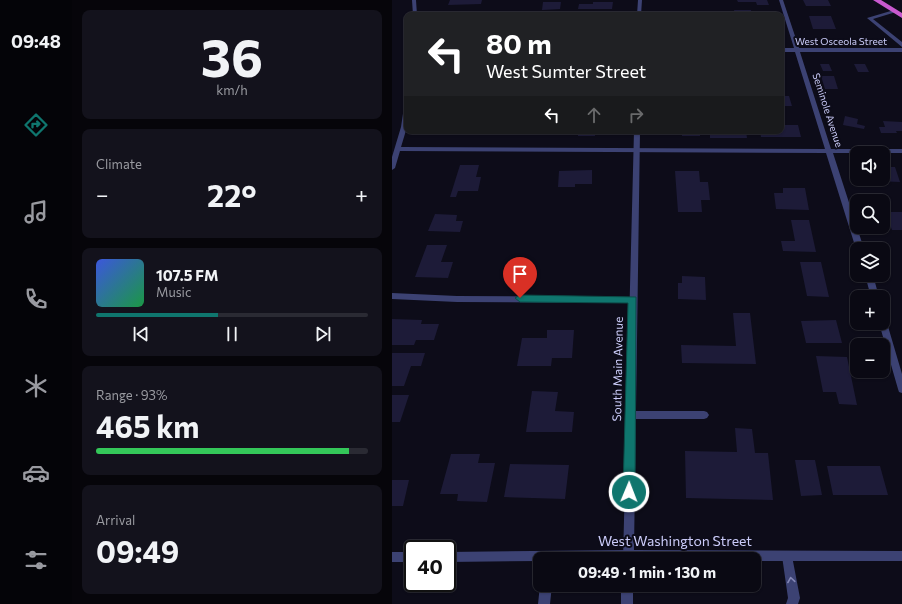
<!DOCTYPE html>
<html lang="en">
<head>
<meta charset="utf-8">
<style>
	:root { --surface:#0a0913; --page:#13121c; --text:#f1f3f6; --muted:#999aa0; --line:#2a2a33; --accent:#0f766e }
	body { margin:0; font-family:Commissioner,sans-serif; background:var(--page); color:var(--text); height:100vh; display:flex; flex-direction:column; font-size:15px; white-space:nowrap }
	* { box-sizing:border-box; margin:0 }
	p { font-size:13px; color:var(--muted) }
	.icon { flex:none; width:22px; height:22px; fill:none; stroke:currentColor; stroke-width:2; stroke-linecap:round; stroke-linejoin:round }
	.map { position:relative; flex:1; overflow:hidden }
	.drawer { display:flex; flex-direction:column; gap:10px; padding:10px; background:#06050a; width:320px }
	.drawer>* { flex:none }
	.top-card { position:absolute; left:12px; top:12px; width:380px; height:122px; border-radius:8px; box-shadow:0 1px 3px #0004,0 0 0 1px var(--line); background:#202124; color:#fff; overflow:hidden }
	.fabs { position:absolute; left:458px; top:146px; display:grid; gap:8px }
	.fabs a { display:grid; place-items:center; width:40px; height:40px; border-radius:8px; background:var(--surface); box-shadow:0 1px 3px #0004,0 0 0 1px var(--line); font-size:20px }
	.speed { position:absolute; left:12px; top:540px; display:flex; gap:8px; font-size:20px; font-weight:700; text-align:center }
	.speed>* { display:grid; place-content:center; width:52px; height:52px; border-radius:50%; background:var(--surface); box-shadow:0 1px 3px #0004,0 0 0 1px var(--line); line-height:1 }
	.speed .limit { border:2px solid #111; border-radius:6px; background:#fff; color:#111 }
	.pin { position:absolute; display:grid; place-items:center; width:34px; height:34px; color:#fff; margin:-41px -17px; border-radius:50% 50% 50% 0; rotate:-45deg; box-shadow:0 0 4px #0007 }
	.pin .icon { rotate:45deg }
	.me { position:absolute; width:44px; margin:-22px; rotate:1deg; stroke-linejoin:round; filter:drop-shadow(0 0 3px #0008) }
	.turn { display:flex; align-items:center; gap:14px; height:84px; padding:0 16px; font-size:18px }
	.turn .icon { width:52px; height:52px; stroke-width:2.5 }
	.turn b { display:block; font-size:28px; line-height:34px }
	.lanes { display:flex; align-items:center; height:38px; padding:0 16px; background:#0003; justify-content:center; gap:20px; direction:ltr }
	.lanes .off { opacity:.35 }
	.big { font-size:30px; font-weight:700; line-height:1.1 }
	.drawer .widget { flex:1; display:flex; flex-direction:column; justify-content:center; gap:6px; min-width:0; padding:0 14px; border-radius:8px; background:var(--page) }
	.drawer .dial { align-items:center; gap:0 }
	.dial b { font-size:52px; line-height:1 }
	.song { display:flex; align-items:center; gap:12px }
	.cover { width:48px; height:48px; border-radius:6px; background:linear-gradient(135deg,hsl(230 70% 55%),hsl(140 70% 35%)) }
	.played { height:4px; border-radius:2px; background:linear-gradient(90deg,var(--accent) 45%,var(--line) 45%) }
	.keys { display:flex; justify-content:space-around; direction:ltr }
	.heat { display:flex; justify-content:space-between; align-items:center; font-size:22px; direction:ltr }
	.charge { height:6px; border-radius:3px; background:linear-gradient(90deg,#34c759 93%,var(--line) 0) }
	.trip { position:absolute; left:141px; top:552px; width:228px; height:40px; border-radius:8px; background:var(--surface); box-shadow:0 1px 3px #0004,0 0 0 1px var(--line); font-weight:700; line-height:40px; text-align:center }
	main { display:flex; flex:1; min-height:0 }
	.menu { display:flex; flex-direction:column; width:72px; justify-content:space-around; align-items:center; background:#040408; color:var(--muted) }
	.menu .icon { width:28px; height:28px }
	.menu .active { color:var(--accent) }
	.menu b { font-size:18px; color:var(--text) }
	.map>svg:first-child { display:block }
	.building { fill:#1d1b38 }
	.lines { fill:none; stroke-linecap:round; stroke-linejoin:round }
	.service { fill:#3c4273; fill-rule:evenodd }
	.minor { fill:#3c4273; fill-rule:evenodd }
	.tertiary { fill:#3c4273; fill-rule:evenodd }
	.trunk { fill:#c859ce; fill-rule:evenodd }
	.oneway { stroke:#8487b6 }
	.route { fill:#0f766e; stroke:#0a4d48 }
	.labels { text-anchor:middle; stroke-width:4; stroke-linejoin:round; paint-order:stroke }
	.far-street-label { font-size:10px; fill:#cbccf9; stroke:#0d0c19 }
	.street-label { font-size:12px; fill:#cbccf9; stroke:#0d0c19 }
	.near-street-label { font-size:14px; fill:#cbccf9; stroke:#0d0c19 }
</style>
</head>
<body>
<main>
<nav class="menu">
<b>09:48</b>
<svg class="icon active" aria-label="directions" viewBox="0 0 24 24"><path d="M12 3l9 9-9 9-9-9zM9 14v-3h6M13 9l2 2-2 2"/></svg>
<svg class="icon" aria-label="music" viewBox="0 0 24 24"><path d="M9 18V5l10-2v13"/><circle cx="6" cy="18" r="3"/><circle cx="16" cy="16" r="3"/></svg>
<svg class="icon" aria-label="phone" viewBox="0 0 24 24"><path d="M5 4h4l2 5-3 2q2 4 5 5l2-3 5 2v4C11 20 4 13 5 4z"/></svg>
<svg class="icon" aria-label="climate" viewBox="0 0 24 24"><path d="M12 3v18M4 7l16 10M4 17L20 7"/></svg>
<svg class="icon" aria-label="car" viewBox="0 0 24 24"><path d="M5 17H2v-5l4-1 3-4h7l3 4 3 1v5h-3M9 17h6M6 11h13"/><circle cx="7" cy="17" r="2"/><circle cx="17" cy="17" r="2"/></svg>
<svg class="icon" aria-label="filters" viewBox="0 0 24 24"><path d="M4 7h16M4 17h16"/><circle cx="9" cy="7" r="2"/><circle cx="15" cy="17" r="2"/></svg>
</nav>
<section class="drawer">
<div class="widget dial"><b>36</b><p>km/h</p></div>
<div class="widget"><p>Climate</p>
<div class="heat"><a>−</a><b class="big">22°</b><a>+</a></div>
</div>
<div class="widget">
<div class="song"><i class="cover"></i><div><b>107.5 FM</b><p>Music</p></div></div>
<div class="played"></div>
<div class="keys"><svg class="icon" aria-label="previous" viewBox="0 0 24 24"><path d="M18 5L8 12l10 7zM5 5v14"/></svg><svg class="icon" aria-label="pause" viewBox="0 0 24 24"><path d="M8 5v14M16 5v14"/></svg><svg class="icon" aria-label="next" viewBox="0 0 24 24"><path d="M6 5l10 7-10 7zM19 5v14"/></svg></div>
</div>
<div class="widget"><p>Range · 93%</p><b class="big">465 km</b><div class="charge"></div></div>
<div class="widget"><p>Arrival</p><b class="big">09:49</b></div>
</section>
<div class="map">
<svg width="510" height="604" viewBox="0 0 510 604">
	<rect width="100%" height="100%" fill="#0d0c19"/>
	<path class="building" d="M58,0H90L89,4L56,5Z
		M345,0H375L377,5H365L364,2H346Z
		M411,0H436L439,6H414Z
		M151,2H169L168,9L150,10Z
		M201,2H221L220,9H186L187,4H201Z
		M342,10H359L360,15H343Z
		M56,12H74L73,15H54Z
		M417,16H439L444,29H421Z
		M428,64H437L440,71H431Z
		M462,64H473L477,72H466Z
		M429,76H442L446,89H433Z
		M389,96H397L400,106H389Z
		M453,116L466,119L465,124L473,126L472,129L451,125Z
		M491,121L510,122V131H504L505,133H489L487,127H493Z
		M389,125H406L409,137H369L368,131H389Z
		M186,131H203V136H186Z
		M290,131H308V136H290Z
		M318,131H354L355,138H318Z
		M68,165H87L84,177H89L86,191H66L64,197H58Z
		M491,167H503L508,182L485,181L484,179H491Z
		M200,170V184H183V187H166L167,171Z
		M283,171H307L308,182H316L318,200H309L310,212H286Z
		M391,188H413L417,210L384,209L382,193H391Z
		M493,212H510V230H500Z
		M43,214L65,215L64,221H71L68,232L36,231Z
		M399,220H417L424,252L391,251L389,241H403Z
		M35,245H55L49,262H61L56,278L23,277Z
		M408,262H429L437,297L415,296Z
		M290,276L313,277L314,300L286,299V283H290Z
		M341,313H358L364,364L290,363L289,345L344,346Z
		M0,319L30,320L29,324H47L42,340H24L22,345H0Z
		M444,320L450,343H414L409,321Z
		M155,330H182L180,358H160L159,366H125L130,338H155Z
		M0,353H33L29,366H19L12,386H0Z
		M424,356L455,357L465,405L447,404L444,392H431Z
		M140,391L166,392L163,411L182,412L180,432H134Z
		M0,395H17L8,422H0Z
		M343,428L360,429L363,453H376L381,500L294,498L293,451L345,452Z
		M59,454H88L86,463H103L95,502L65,501L66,494H48Z
		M403,460H423L430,495L409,496Z
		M118,464L177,465L173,499L112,497Z
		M435,466H488L496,495H441Z
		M0,480H17L11,506H0Z"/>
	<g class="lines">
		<path class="service" d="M502,10H504V12L481,19L510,42V47L475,18Z
			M238,411H312L315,412L317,415L315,418L312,419H238L235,418L233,415L235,412Z
			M395,551L399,552L400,556L408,598L406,604H394L396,598L390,556L391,552Z
			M148,585H160L158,604H146Z"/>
		<path class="minor" d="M20,0H24L25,15H21Z
			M387,0H391L407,48H510V52H408L439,149H510V153H441L472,249H465V250L464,249L434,153L8,151L3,168L0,170V157L9,127L12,107L15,105V127L9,147L433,149L403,52H389V48H402Z
			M473,275H481L487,297H479Z
			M0,293L65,296L240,297L243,298L244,300L243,302L240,303L65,302L0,299Z
			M491,320L494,321L495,323L510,374V393L507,392L506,389L487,323H491Z
			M236,550L240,551L241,555L239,559H148V561L55,562V552Z
			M0,552H21V562H0Z"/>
		<path class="tertiary" d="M246,0H250L249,15H245Z
			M242,131H248L242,550L510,551V561H362V559H231Z
			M229,585H241V604H229Z"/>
		<path class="trunk" d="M481,0H489L510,13V18Z"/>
	</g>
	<defs><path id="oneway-chevron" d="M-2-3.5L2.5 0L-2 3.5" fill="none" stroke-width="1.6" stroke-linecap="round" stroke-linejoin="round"/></defs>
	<use class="oneway" href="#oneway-chevron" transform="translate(399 580) rotate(-99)"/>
	<path class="route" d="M128,295L244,297L243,492L241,496L237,498L233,496L231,492L236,303L128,302L123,298Z"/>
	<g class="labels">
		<g class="far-street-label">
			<text x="449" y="45">West Osceola Street</text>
			<text transform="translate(436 110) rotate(72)" y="4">Seminole Avenue</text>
		</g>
		<g class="street-label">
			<text transform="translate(226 369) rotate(-89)" y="4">South Main Avenue</text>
		</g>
		<g class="near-street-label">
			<text x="283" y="546">West Washington Street</text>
		</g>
	</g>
</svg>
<div class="fabs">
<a><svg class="icon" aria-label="sound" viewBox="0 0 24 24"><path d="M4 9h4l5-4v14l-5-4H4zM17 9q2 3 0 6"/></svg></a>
<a><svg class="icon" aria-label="search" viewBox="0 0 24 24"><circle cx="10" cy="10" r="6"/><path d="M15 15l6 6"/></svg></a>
<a><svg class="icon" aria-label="layers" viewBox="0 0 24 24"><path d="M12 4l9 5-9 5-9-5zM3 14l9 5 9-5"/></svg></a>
<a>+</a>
<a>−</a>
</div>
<div class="speed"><div class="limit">40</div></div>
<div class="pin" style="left:128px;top:298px;background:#d93025"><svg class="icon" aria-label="arrive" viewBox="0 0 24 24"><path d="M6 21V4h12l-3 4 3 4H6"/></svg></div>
<svg class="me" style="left:237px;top:492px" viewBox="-20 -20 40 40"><circle r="17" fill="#0f766e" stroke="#fff" stroke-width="3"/><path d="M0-11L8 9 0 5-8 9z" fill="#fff"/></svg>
<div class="trip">09:49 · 1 min · 130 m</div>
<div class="top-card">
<div class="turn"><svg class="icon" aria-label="left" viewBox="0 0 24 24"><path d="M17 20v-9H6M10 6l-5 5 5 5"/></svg><div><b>80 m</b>West Sumter Street</div></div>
<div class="lanes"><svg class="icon" aria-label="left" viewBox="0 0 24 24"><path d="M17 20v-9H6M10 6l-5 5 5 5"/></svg><svg class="icon off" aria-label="ahead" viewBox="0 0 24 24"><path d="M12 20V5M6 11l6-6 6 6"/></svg><svg class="icon off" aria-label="right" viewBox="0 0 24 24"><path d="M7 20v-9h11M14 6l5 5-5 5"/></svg></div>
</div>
</div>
</main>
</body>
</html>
